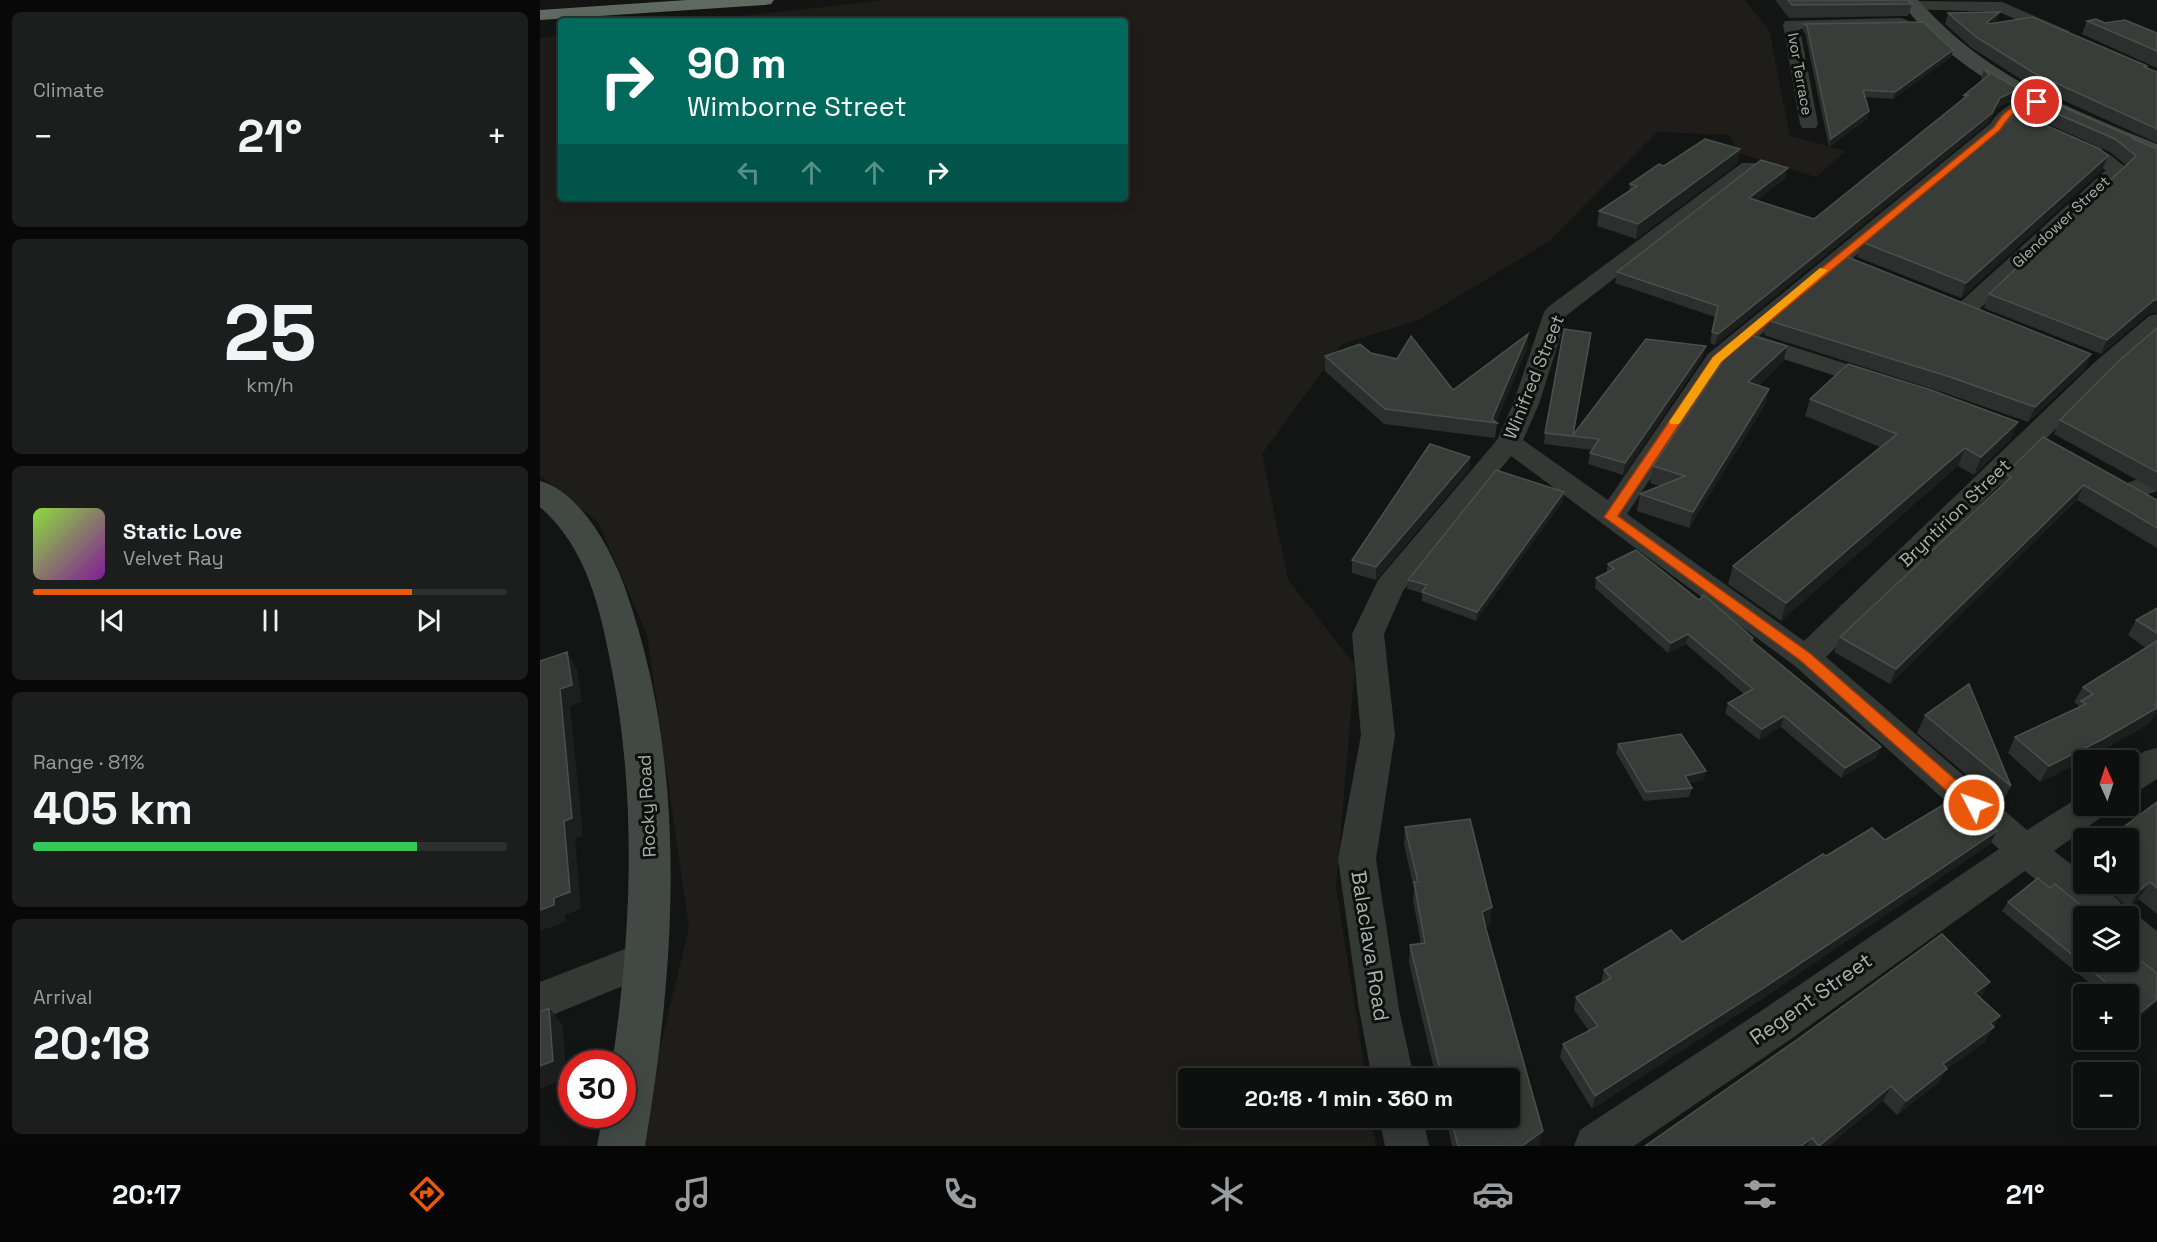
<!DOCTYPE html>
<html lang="en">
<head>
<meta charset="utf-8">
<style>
	:root { --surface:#0e0f0f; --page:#1c1d1d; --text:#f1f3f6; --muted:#9b9c9e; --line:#2e2f2f; --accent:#ea580c }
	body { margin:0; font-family:"Space Grotesk",sans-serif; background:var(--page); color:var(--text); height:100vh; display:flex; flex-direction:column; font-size:22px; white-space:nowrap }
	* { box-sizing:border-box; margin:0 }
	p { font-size:20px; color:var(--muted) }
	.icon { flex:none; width:33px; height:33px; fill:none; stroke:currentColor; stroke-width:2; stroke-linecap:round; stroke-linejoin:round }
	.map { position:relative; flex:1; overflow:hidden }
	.side { display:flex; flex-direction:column; gap:12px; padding:12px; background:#080808; width:540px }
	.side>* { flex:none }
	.guide { position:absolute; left:18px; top:18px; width:570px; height:183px; border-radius:6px; box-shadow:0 3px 15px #0003,0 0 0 2px var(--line); background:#00695c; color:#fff; overflow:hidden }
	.needle { width:39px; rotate:357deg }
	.buttons { position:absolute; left:1533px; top:750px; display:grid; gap:12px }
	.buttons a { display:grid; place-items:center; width:66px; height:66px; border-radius:6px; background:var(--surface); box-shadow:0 3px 15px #0003,0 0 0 2px var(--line); font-size:30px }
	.speed { position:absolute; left:18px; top:1050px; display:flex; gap:12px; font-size:30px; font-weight:700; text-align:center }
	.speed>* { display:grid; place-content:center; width:78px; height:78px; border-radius:50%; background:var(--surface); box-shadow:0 3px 15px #0003,0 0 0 2px var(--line); line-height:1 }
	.speed .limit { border:9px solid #d22; background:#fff; color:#111 }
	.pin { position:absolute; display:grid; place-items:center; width:51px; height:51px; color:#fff; margin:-26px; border:3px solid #fff; border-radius:50%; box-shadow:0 2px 6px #0007 }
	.me { position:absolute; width:66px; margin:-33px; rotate:311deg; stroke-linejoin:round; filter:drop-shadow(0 0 4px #0008) }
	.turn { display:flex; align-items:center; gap:21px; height:126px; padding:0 30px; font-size:27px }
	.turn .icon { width:78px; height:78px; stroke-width:2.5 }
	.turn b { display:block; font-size:42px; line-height:51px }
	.lanes { display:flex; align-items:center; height:57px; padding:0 30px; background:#0003; justify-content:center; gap:30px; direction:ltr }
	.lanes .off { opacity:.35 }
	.big { font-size:45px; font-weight:600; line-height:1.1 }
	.side .card { flex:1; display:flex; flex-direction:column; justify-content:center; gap:9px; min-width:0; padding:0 21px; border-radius:9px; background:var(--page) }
	.side .dial { align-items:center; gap:0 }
	.dial b { font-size:78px; line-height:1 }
	.song { display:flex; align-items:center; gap:18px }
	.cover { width:72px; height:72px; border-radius:9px; background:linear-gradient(135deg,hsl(90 70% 55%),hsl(290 70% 35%)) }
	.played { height:6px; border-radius:3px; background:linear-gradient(90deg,var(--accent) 80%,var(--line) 80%) }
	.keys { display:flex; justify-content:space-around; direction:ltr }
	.heat { display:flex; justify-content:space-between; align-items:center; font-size:33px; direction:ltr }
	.charge { height:9px; border-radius:4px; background:linear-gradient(90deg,#34c759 81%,var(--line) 0) }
	.trip { position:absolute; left:638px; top:1068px; width:342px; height:60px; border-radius:6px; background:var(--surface); box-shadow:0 3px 15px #0003,0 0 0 2px var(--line); font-weight:600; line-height:60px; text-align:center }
	.tabs { display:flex; height:96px; justify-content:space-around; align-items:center; background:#060606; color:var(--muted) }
	.tabs .icon { width:42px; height:42px }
	.tabs .selected { color:var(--accent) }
	.tabs b { font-size:27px; color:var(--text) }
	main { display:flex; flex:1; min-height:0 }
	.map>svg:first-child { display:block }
	.green { fill:#1f1d19 }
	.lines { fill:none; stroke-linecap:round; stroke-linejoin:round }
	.street { fill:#343936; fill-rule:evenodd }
	.secondary { fill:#424944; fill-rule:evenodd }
	.highway { fill:#606a62; fill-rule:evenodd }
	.wall { fill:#2c2f2d }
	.shaded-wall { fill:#1d1e1e }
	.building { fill:#393d3a; stroke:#4a504c; stroke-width:1.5 }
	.route { fill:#ea580c; stroke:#983908; stroke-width:1.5 }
	.slow { fill:#f59e0b }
	.labels { text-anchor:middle; stroke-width:6; stroke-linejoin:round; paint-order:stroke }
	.far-street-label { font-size:15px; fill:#a5b4a8; stroke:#0e0f0f }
	.street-label { font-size:18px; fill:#a5b4a8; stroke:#0e0f0f }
	.near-street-label { font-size:21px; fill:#a5b4a8; stroke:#0e0f0f }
</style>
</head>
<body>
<main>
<section class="side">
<div class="card"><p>Climate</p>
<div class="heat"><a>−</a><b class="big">21°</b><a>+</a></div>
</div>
<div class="card dial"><b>25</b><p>km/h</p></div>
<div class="card">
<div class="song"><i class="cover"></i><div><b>Static Love</b><p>Velvet Ray</p></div></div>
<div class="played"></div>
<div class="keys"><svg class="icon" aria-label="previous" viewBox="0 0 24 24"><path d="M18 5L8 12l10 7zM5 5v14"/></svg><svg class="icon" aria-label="pause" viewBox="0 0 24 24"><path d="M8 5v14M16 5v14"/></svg><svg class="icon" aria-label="next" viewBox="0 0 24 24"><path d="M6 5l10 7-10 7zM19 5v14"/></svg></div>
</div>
<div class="card"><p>Range · 81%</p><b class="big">405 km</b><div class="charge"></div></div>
<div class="card"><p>Arrival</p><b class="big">20:18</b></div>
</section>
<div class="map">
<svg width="1617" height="1146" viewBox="0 0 1617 1146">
	<rect width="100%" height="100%" fill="#131414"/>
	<path class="green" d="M346,0H1205L1229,30L1250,136L1306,151L1276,177L1198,153L1190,135L1117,132L1008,242L879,320L802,344L722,454L748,580L815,665L796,887L826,1078H648V1118H831L836,1146H96L149,928L107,635L58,522L0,475V38L21,35V198H585V21H157Z"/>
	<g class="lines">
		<path class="street" d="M1373,1L1462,2L1529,31L1531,34L1523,39L1517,37L1459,12L1367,9L1365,6L1367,3Z
			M1361,18L1367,20L1369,23L1367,26L1260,29L1278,124L1276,128H1262L1260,124L1243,24L1245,21Z
			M1497,97L1503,98L1506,102L1503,106C1485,111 1475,116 1464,132L1219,336L1348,377L1352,382L1348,387L1339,390L1330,387L1206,347L1186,364L1087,514L1264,641L1555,362L1609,316L1617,314V333L1573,372L1286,657L1487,830L1544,794V806H1568L1563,816L1514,851L1544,874V884C1562,884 1580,897 1588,914L1602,919L1617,931V971L1603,966L1588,955V916L1544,918L1485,871L1251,1039L1094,1146H1034L1040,1130L1221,1011L1459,849L1255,666L971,456L863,591L844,634L855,735L836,859L859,1009L874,1078H832L819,1009L798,859L821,735L812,634L838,580L957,440L973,404L1004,312L1008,307L1202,163H1216L1219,167L1027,315L999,404L983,440L1068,500L1168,354L1450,124C1462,106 1476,100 1497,97Z
			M1529,136L1569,154L1588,169L1432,316L1424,318L1416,316L1412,311L1416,306L1566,170L1522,146L1519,142L1522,138Z
			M1617,472V491L1592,500L1582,497L1578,491L1582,485Z
			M1617,748V779L1600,790L1588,794V762L1605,751Z
			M108,940L122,946L128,958L122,970L0,1020V982Z
			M839,1118H883L889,1146H845Z"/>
		<path class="secondary" d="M1360,0H1378C1446,76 1525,107 1617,144V158C1597,153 1577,143 1558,135C1485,104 1407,67 1360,0Z
			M0,481C41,492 72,551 85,588C149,768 136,961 105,1146H57L63,1114H82V1064H72C92,930 97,798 71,665C60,607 46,547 0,507Z"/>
		<path class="highway" d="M147,0H234L231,4L225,5L0,20V10Z"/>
	</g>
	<path class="wall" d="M1235,0H1368L1372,4L1368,16L1249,18Z
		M1408,13L1457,22L1607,66V68L1617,72V143L1490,85L1432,48L1405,24Z
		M1547,21L1617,33V68L1542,34Z
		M1264,24L1413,50L1411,57L1353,99L1325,97L1329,111L1327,119L1289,147L1265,33L1263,31Z
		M1444,69L1476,99L1457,108L1448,123L1175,345L1170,343L1175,317L1075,283L1077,272L1246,178L1217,200L1274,219L1423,99L1424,95L1442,80L1441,78Z
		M1490,102L1595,138L1594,140L1617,149V312L1608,314L1561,354L1444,308L1449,294L1586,165L1570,152L1486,114Z
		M1200,149L1197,164L1096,239L1057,226L1059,211L1089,192L1090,184L1124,166Z
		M1562,170L1421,298L1317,257L1322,242Z
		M1227,320L1551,354L1544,370L1488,422L1405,393L1224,335Z
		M1617,328V491L1514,434L1520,420Z
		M988,334L987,349L956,422L957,423L955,438L844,424L785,371V356L831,353L913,390Z
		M1247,346L1243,362L1218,386L1229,389L1225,405L1149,528L1097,511L1100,494L1120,486L1110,483L1113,466Z
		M1163,357L1083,475L1048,464L1050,453L1052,450L1004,444L1005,433L1034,434Z
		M1270,399L1471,439L1434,475L1418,466L1241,621L1188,584L1193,566L1340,447L1265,416Z
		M1503,437L1617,500V548L1537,500L1350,684L1294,652L1300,637L1459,489L1465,474Z
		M930,457L929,470L836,580L812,573V560Z
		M1024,492L1023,501L936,621L882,601V593L867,589L868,580Z
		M1068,564L1159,600L1213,638L1212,641L1341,747L1336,758L1301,778L1241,727L1219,740L1185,713L1188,703L1204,694L1146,644L1128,653L1055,588L1056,578L1066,573Z
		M1617,608V713L1615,714L1610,723L1554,755L1500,782L1468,753L1475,737L1537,708L1539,706L1534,702L1543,687L1606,648L1588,635L1596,620Z
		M1385,715L1471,786L1461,804L1377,733Z
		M1078,744L1164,780L1149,783L1152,788L1149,797L1104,801L1076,753Z
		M1617,802V914L1598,899L1588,909L1571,891L1558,884H1554H1588V838Z
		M865,827L950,925L945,927L999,1146H912L906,1118H969V1078H896L869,963L870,945L881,944L873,900L874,889L864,845Z
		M1457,831L1450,844L1220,1000L1052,1109L1020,1057L1023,1044L1049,1031L1034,1010L1036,997L1061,983L1064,970L1142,942L1286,856L1345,840Z
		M1510,888L1548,911L1582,910L1577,916H1544L1617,1002L1595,1021L1588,1015V994H1563L1462,911L1468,902Z
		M1450,982L1440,998L1460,1016L1445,1042L1407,1069L1398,1083L1357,1115L1343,1101L1288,1146H1105Z"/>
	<path class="shaded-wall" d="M1460,12L1457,23L1443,33L1447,22Z
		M1413,50L1411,57L1353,99L1355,92Z
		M1479,89L1476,99L1457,108L1448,123L1175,345L1178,334L1460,98Z
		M1329,111L1327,119L1289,147L1291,139Z
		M1200,149L1197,164L1096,239L1098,224Z
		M1568,156L1562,170L1421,298L1426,283Z
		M1248,168L1246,178L1206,208L1209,198Z
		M1614,300H1617V312L1608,314L1561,354L1567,340Z
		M988,334L987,349L956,423L952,419Z
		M1166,346L1163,357L1083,475L1085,463Z
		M1247,346L1243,362L1204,399L1208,382Z
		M1551,354L1544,370L1488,422L1495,407Z
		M1229,389L1225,405L1149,528L1153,512Z
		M1478,422L1471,439L1434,475L1441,457Z
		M1425,448L1418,466L1241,621L1246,603Z
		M930,457L929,470L836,580V567Z
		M1544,485L1537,500L1350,684L1356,669Z
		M1024,492L1023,501L936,621L937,612Z
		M1148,634L1146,644L1128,653L1131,643Z
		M27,652L37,669L42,702L30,706L43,836L35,838L41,909L25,915L26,922L0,931V910L14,898L24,821L20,689Z
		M1617,703V713L1615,714L1610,723L1554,755L1500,782L1509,766Z
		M1244,716L1241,727L1219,740L1222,729Z
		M1341,747L1336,758L1301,778L1305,768Z
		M1166,771L1164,780L1143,785L1145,776Z
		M1457,831L1450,844L1220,1000L1052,1109L1055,1096Z
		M1610,882L1598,899L1588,909L1599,891Z
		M952,907L950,925L940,929L942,912Z
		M1450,982L1441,998L1426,1008L1435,993Z
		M1617,999V1002L1595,1021L1601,1012Z
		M9,1008L23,1025L26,1078L0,1089V1066Z
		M1460,1016L1445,1042L1407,1069L1398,1083L1357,1115L1366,1101L1403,1064L1450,1023Z
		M1351,1086L1343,1101L1288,1146H1279Z
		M1003,1131L999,1146H982Z
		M1272,1138L1267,1146H1261Z"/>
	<path class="building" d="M1248,0H1368L1372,4L1252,5Z
		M1460,12L1447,22L1449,24L1492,17L1607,66L1604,67L1617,72V129L1494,73L1436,37L1408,13Z
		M1556,19L1565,23L1585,20L1617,33V51L1547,21Z
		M1383,22L1413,50L1355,92L1323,90L1329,111L1291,139L1267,26L1264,24Z
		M1444,69L1479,89L1460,98L1452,113L1178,334L1172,332L1178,306L1077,272L1221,160L1248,168L1209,198L1274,219L1428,95H1424L1449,75Z
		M1502,98L1595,138L1593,139L1617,149V300H1614L1567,340L1449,294L1596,156L1575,139L1490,102Z
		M1476,112L1560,149L1568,156L1426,283L1322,242L1470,120Z
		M1165,139L1200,149L1098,224L1059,211L1097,186L1090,184L1119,164L1124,166Z
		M1305,256L1551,354L1495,407L1410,377L1227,320Z
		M1617,328V472L1520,420L1581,359Z
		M1024,329L1051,333L1033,435L1106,339L1166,346L1085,463L1050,453L1059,439L1005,433Z
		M988,334L952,419L957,423L845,409L785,356L820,344L831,353L857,359L871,336L913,390Z
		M1210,335L1247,346L1208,382L1229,389L1153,512L1100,494L1145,476L1113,466L1191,349Z
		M1308,364L1391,390L1478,422L1441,457L1425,448L1246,603L1193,566L1357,434L1270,399Z
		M1503,437L1617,500V528L1544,485L1356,669L1300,637L1471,477L1465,474Z
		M890,444L930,457L836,567L812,560Z
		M956,470L1024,492L937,612L882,592L887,585L868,580Z
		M1096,550L1159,600L1164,595L1213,638L1211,640L1341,747L1305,768L1244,716L1222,729L1188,703L1213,689L1148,634L1131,643L1056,578L1074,569L1068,564Z
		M1617,608V633L1596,620Z
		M1617,641V703L1615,705L1617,706V708L1563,739L1509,766L1475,737L1546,704L1541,701L1553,694L1543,687Z
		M27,652L32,685L20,689L32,818L24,821L30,892L14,898V905L0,910V661Z
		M1429,684L1471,786L1385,715Z
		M1141,734L1166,771L1145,776L1152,788L1106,792L1078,744Z
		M1416,797L1457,831L1225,987L1055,1096L1023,1044L1058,1026L1036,997L1071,978L1064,970L1131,930L1142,942L1283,854L1286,856L1332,828L1345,840Z
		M1617,802V888L1610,882L1599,891L1588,880V838H1569Z
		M930,819L952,907L942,912L946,929L1003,1131L982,1146H918L911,1118H969V1078H902L870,945L885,943L874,882H878L865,827Z
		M1498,878L1510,888L1515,884L1548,911L1582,910L1574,916H1544V962H1588V951L1617,973V999L1601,1012L1588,1001V994H1580L1468,902Z
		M1402,934L1450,982L1435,993L1460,1016L1450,1023L1454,1027L1403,1064L1407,1069L1366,1101L1351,1086L1279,1146L1272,1138L1261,1146H1105L1258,1039Z
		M9,1008L13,1061L0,1066V1012Z"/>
	<path class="route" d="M1497,100H1500V104C1478,109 1473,110 1460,130L1181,362L1078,516L1271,654L1440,801L1442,805L1440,810L1434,812L1428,810L1261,661L1064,517L1173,357L1454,127C1467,106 1474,105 1497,100Z"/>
	<path class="slow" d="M1280,268L1288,270L1181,362L1139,424H1131L1129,422L1173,357Z"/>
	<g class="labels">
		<g class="far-street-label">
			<text transform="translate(1260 74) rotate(80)" y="5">Ivor Terrace</text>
			<text transform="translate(1521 222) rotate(-43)" y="5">Glendower Street</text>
		</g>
		<g class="street-label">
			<text transform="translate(994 377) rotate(-68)" y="6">Winifred Street</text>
			<text transform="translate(1415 513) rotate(-44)" y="6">Bryntirion Street</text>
			<text transform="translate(107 806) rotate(-93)" y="6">Rocky Road</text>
		</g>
		<g class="near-street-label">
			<text transform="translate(830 946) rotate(81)" y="7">Balaclava Road</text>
			<text transform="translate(1271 999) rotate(-35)" y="7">Regent Street</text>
		</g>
	</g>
</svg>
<div class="buttons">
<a><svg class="needle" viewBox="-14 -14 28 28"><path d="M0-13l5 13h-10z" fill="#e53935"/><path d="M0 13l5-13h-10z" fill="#9b9c9e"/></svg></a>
<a><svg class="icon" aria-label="sound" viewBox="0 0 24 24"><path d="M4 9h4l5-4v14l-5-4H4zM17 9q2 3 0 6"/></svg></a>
<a><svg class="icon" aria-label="layers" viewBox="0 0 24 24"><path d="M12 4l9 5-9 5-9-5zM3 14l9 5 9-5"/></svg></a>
<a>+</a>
<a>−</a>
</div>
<div class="speed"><div class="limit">30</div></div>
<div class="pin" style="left:1497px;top:102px;background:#d93025"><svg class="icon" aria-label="arrive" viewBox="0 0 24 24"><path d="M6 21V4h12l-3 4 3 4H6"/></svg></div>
<svg class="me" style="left:1434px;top:805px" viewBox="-20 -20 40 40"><circle r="17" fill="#ea580c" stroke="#fff" stroke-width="3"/><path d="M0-11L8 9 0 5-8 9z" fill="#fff"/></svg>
<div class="trip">20:18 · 1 min · 360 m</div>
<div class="guide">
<div class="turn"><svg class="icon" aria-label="right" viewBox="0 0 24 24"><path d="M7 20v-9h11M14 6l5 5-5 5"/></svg><div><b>90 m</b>Wimborne Street</div></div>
<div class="lanes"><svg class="icon off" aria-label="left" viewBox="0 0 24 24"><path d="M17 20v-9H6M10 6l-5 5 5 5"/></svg><svg class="icon off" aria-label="ahead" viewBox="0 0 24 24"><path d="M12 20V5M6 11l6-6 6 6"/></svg><svg class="icon off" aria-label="ahead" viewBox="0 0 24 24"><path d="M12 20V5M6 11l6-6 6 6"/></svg><svg class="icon" aria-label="right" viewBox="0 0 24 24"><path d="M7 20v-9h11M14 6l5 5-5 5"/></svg></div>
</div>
</div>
</main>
<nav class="tabs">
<b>20:17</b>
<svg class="icon selected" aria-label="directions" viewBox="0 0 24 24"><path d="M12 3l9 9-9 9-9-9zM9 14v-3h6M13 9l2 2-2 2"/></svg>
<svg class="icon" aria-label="music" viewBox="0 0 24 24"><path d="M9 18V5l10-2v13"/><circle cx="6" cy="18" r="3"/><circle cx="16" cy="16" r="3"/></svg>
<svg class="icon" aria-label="phone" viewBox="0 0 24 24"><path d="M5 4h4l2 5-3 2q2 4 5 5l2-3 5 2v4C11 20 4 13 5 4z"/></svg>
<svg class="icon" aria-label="climate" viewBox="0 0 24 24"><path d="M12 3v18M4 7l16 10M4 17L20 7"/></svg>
<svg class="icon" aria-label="car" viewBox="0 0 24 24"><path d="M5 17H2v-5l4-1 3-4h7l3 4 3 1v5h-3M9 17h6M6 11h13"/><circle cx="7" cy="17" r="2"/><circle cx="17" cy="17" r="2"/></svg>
<svg class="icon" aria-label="filters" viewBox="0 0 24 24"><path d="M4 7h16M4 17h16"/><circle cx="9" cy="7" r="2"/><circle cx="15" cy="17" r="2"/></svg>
<b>21°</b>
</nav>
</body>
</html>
